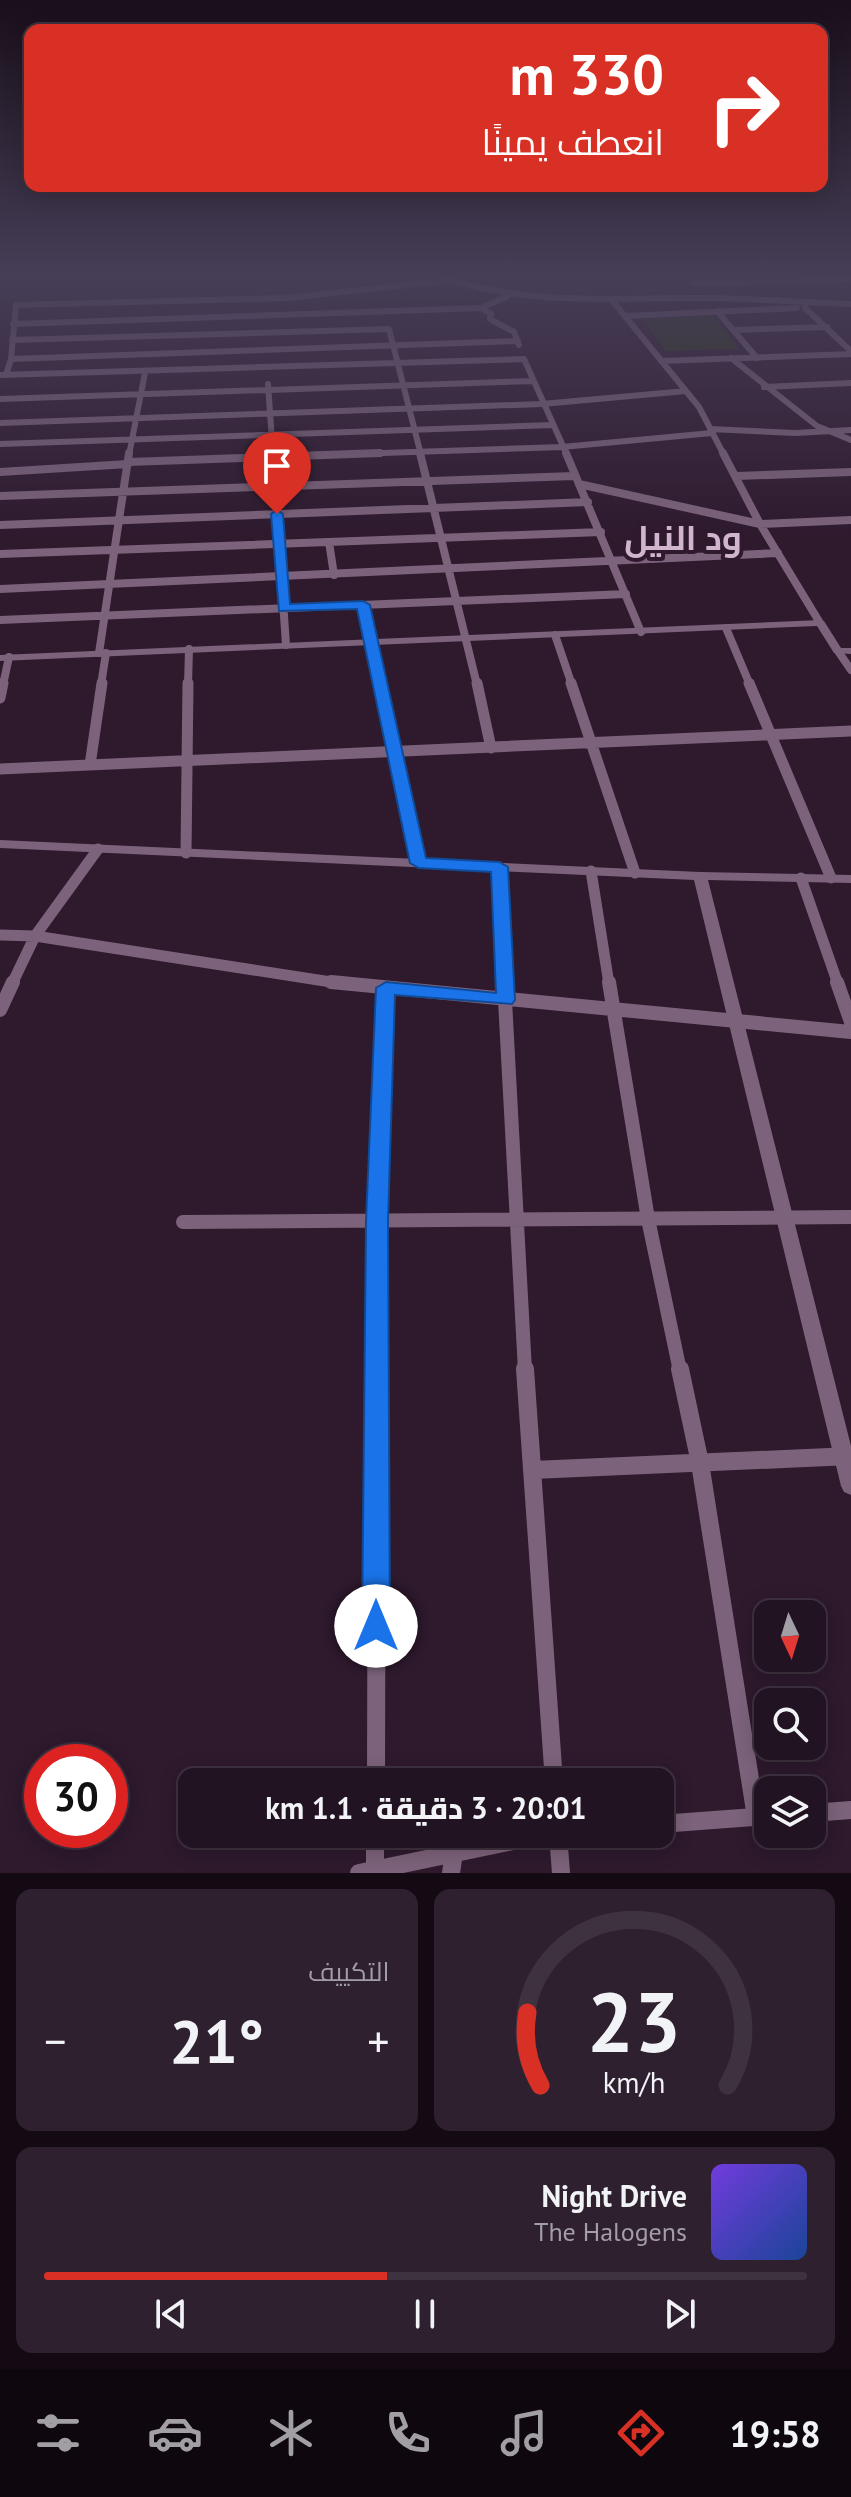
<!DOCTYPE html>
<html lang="ar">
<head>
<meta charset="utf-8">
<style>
	:root { --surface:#221322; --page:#2e202f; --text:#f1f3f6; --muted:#a29ea5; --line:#3f3240; --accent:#d93025 }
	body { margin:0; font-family:"PT Sans",Cairo,sans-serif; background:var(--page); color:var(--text); direction:rtl; height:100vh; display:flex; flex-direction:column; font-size:30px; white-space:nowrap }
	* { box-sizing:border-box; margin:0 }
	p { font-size:26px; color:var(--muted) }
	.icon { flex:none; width:44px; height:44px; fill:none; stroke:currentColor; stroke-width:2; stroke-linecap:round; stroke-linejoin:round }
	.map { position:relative; height:1873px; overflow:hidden; direction:ltr }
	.side { display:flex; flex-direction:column; gap:16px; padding:16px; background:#130a13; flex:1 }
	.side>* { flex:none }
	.banner { position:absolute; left:24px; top:24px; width:804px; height:168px; border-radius:16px; box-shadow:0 4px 20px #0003,0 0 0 2px var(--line); direction:rtl; background:#d93025; color:#fff; overflow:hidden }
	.needle { width:52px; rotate:176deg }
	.tools { position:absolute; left:754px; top:1600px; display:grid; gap:16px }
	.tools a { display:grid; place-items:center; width:72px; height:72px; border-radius:16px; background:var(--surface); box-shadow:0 4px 20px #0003,0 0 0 2px var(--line); font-size:40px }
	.speed { position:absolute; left:24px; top:1744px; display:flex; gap:16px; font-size:40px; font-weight:700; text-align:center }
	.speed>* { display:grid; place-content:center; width:104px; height:104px; border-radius:50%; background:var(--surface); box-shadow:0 4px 20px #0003,0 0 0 2px var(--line); line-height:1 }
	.speed .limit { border:12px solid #d22; background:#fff; color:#111 }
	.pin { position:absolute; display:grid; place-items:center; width:68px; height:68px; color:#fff; margin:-82px -34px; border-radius:50% 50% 50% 0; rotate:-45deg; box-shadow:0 0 8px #0007 }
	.pin .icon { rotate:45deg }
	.me { position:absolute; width:88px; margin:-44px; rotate:0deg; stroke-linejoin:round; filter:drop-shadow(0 0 6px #0008) }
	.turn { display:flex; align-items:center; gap:28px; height:168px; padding:0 32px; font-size:36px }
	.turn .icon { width:104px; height:104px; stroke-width:2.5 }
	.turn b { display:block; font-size:56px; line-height:68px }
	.big { font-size:60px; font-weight:800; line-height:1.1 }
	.side .widget { flex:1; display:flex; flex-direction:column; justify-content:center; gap:12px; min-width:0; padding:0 28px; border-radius:16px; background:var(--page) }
	.side .dial { align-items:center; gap:0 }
	.dial svg { height:208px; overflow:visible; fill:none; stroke:var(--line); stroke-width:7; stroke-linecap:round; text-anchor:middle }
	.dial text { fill:var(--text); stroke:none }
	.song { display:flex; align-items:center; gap:24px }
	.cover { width:96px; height:96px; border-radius:12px; background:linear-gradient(135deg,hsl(260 70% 55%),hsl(220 70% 35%)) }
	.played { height:8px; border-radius:4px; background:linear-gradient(90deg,var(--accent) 45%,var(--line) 45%) }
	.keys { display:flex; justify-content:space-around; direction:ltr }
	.heat { display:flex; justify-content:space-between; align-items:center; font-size:44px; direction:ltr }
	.side .tiles { flex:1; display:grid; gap:16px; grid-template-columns:1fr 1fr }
	.widget:last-child { grid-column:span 2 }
	.trip { position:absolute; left:178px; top:1768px; width:496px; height:80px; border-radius:16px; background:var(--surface); box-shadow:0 4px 20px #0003,0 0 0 2px var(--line); font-weight:800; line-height:80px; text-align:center; direction:rtl }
	.menu { display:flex; height:128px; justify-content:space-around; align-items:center; background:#0e080e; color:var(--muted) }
	.menu .icon { width:56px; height:56px }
	.menu .current { color:var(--accent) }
	.menu b { font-size:36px; color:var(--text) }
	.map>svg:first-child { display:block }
	.green { fill:#2a3414 }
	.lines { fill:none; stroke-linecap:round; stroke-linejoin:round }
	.minor-far4 { stroke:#7c637b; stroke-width:6 }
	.minor-far3 { stroke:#7c637b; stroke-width:8 }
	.minor-far2 { stroke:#7c637b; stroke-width:11 }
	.minor-far1 { stroke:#7c637b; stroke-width:14 }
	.minor { stroke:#7c637b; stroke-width:18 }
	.tertiary { fill:#7c637b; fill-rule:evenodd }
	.route { fill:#1a73e8; stroke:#114b97; stroke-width:2 }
	.labels { text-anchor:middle; stroke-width:8; stroke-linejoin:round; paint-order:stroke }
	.far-town-label { font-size:34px; font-weight:bold; fill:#d1b4ce; stroke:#2e192d }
</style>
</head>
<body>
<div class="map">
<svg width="851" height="1873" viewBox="0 0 851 1873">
	<rect width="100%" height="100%" fill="#2e192d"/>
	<path class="green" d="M713,316L739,349L665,351L643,319Z"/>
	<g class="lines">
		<path class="minor-far4" d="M445,278C534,307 613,297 705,298C753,298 802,303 851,304
			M694,283L851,279
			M508,296L481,308L491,314L490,319L514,332L519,345
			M611,299L699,407L724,455
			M805,302V308L851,351
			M717,311L757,358
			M625,316L797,308
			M13,324L481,308
			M734,330L827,327
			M12,340L389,329L421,455
			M731,358L817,426L851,440
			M11,359L518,341
			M661,361L851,354
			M0,375L524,359L567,455
			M6,375L11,359L16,305L288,298L450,280
			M268,384L273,455
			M764,387L851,383
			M0,399L533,381
			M0,423L542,404L686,391
			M710,429L795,433L851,430
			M0,444L552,425
			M129,455L145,373
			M323,455L562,447L712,433"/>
		<path class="minor-far3" d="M273,453L286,645
			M420,453L477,685
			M566,453L641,632
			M723,453L760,524L820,623
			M128,462L380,453
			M0,472L128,464
			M737,476L851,472
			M579,484L760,524L851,520
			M0,496L575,476
			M0,525L588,502
			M329,542L334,575
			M0,554L601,532
			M0,589L778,553
			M363,605L380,685
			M0,620L626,594
			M726,628L750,685
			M555,635L572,685
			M838,651L851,670
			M99,653L129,453
			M3,685L9,657
			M101,685L106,653
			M188,685L189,649"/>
		<path class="minor-far2" d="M380,683L419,863
			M477,683L491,748
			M571,683L635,873
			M749,683L831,878
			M0,698L3,683
			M90,765L102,683
			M0,769L851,731
			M186,853L188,683
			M499,867L504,984
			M591,871L609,984
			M801,878L838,984
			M0,935L35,936L344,984
			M12,984L35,936L98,849"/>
		<path class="minor-far1" d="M331,982L851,1032
			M504,982L525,1371
			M609,982L648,1219L680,1371
			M837,982L851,1022
			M0,1010L13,982
			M183,1222L851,1217
			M377,1371V1221L386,988"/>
		<path class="minor" d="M525,1369L554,1782
			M680,1369L700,1463L756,1817
			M533,1470L851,1456
			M376,1782L377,1369
			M812,1813L851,1810
			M660,1824L768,1816
			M375,1834V1869
			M558,1834L561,1873
			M359,1873L547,1834
			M451,1873L454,1853"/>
		<path class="tertiary" d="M820,620L824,621L841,648H851V654L834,653L817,626L0,661V655Z
			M0,840L700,872L851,875V883L708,880L851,1446V1495L844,1492L841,1486L694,880L0,848Z"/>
	</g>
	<linearGradient id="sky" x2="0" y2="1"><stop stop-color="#190e19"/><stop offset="0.51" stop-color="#463e57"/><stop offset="1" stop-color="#463e57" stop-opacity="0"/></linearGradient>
	<rect width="851" height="539" fill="url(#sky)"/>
	<path class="route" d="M277,510L283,514L290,604L363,601L370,605L426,858L499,862L508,867L515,1000L512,1004L395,995L388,1221L390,1626L386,1635L376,1639L366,1635L362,1626L366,1221L376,988L386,982L496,993L491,872L419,868L410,863L357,609L279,611L271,514Z"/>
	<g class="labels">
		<g class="far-town-label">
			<text x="683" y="550">ود النيل</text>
		</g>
	</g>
</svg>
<div class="tools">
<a><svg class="needle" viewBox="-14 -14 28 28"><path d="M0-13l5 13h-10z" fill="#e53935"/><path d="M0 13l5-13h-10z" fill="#a29ea5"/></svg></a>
<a><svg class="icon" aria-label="search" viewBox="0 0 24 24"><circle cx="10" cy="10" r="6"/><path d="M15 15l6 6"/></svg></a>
<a><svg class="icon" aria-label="layers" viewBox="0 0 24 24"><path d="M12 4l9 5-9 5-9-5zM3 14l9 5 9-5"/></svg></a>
</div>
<div class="speed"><div class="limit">30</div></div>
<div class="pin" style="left:277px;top:514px;background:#d93025"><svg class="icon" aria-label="arrive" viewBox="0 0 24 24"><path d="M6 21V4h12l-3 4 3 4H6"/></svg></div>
<svg class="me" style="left:376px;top:1626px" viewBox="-20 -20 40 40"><circle r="19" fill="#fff"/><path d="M0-13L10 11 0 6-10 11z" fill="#1a73e8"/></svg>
<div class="trip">20:01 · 3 دقيقة · 1.1 km</div>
<div class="banner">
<div class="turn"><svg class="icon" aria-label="right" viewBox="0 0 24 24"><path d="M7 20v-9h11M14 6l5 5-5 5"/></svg><div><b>330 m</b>انعطف يمينًا</div></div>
</div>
</div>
<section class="side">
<div class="tiles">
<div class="widget dial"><svg viewBox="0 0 100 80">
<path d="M14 69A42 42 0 1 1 86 69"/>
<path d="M14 69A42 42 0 0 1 9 41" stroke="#d93025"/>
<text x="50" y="56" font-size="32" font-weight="700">23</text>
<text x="50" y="72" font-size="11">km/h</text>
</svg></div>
<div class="widget"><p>التكييف</p>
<div class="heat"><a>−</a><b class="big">21°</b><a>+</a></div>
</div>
<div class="widget">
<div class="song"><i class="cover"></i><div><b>Night Drive</b><p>The Halogens</p></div></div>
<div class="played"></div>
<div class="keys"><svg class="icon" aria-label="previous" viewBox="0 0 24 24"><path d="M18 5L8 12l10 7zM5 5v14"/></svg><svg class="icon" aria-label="pause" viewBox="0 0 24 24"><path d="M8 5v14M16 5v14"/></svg><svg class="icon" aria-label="next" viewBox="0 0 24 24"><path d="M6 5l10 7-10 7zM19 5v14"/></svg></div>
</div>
</div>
</section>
<nav class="menu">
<b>19:58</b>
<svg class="icon current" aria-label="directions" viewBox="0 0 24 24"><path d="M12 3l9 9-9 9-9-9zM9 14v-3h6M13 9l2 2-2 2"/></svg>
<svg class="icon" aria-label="music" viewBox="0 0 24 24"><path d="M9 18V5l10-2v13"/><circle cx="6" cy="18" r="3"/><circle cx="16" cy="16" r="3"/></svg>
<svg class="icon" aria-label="phone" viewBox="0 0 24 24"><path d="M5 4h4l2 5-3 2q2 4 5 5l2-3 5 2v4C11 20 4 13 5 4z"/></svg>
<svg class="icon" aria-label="climate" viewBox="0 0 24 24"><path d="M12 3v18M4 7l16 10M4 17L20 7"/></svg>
<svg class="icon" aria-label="car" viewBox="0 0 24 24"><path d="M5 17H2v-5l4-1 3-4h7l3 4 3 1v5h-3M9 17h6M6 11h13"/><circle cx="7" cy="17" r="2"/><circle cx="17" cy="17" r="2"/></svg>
<svg class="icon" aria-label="filters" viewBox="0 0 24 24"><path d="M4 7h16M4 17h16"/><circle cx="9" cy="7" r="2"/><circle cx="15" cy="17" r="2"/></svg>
</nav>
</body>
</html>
